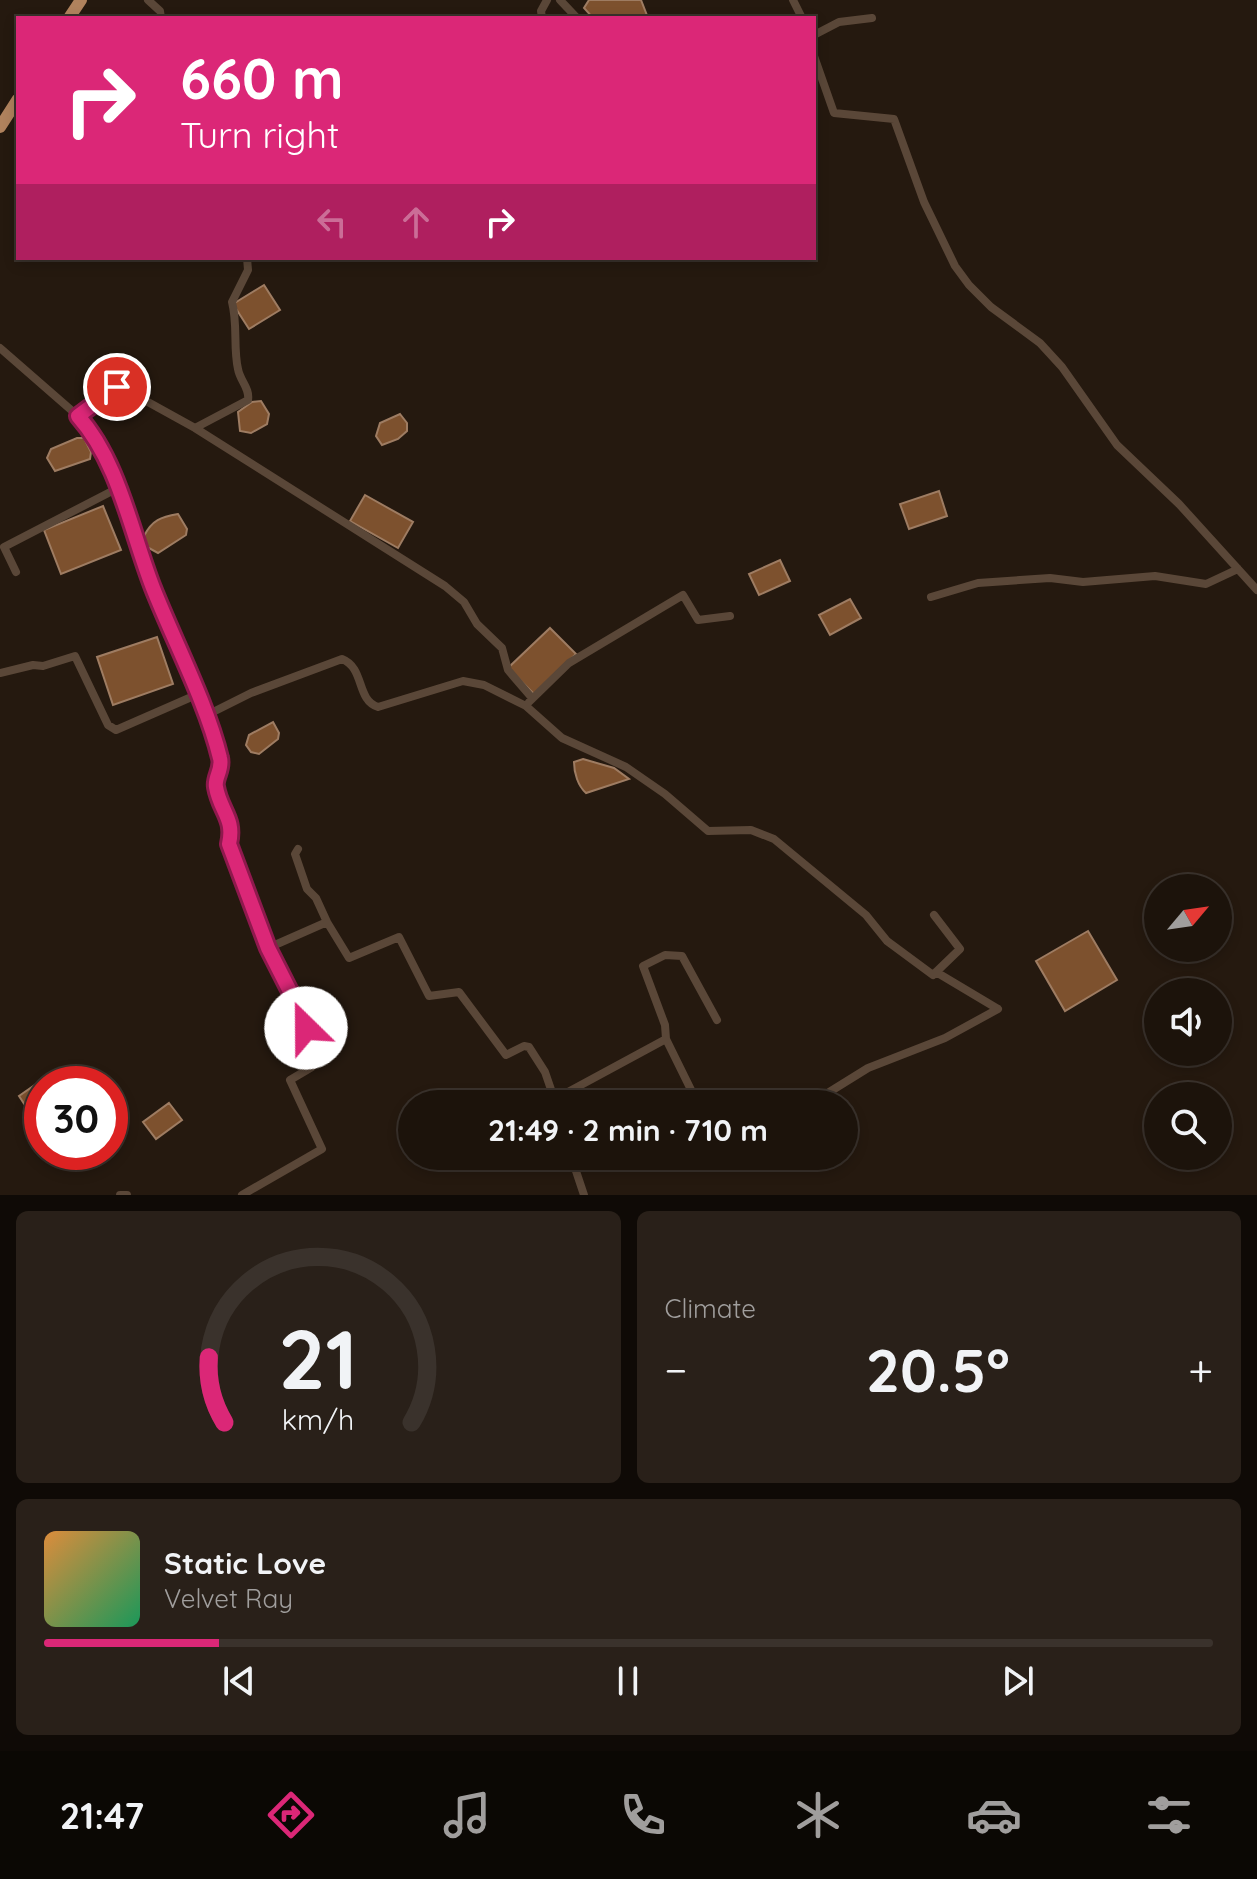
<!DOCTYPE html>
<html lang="en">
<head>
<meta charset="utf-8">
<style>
	:root { --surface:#1c130b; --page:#292019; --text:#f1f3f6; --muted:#a09e9d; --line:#3a322c; --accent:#db2777 }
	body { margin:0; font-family:Quicksand,sans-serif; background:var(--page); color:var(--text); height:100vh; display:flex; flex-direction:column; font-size:30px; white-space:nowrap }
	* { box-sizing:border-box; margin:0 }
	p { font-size:26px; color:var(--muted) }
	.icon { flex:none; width:44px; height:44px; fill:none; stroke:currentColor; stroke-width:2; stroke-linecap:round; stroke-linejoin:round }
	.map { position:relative; height:1195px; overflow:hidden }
	.sheet { display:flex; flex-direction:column; gap:16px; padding:16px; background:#0f0a06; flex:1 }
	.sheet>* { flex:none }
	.banner { position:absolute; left:16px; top:16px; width:800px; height:244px; border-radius:0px; box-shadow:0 4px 12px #0003,0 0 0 2px var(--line); background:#db2777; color:#fff; overflow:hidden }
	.needle { width:52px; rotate:61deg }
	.fabs { position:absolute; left:1144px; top:874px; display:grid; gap:16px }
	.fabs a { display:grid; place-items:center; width:88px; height:88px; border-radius:50%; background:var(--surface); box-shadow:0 4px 12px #0003,0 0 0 2px var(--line); font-size:40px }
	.speed { position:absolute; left:24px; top:1066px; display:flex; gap:16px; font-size:40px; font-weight:700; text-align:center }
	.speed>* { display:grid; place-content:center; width:104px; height:104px; border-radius:50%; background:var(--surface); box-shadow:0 4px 12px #0003,0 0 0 2px var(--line); line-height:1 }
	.speed .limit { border:12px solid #d22; background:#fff; color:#111 }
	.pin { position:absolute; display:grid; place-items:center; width:68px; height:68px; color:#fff; margin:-34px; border:4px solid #fff; border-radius:50%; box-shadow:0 2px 8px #0007 }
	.me { position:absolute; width:88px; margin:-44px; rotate:337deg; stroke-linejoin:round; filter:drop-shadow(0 0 6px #0008) }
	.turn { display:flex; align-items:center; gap:28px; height:168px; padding:0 32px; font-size:36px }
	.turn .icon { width:104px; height:104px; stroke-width:2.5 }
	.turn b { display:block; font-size:56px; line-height:68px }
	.lanes { display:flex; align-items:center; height:76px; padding:0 32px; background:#0003; justify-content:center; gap:40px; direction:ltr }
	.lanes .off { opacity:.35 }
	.big { font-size:60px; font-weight:700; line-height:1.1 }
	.sheet .widget { flex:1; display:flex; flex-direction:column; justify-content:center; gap:12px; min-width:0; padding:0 28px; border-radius:12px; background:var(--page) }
	.sheet .dial { align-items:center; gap:0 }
	.dial svg { height:208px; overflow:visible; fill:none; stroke:var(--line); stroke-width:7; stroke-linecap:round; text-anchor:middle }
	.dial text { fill:var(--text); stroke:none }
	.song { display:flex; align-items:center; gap:24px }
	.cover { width:96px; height:96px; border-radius:12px; background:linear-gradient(135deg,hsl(30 70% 55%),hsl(150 70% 35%)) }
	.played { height:8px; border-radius:4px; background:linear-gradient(90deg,var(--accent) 15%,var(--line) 15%) }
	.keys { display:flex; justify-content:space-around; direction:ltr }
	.heat { display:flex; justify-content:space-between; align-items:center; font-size:44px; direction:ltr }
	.sheet .tiles { flex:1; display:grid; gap:16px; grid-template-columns:1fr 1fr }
	.widget:last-child { grid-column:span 2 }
	.trip { position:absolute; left:398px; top:1090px; width:460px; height:80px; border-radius:40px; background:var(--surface); box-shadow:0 4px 12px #0003,0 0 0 2px var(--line); font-weight:700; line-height:80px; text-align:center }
	.tabs { display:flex; height:128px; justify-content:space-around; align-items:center; background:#0b0804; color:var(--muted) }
	.tabs .icon { width:56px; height:56px }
	.tabs .on { color:var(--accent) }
	.tabs b { font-size:36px; color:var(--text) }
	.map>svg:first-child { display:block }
	.water { fill:#7d512e; stroke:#9e7c62; stroke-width:2 }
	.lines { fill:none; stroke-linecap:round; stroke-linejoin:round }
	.minor { stroke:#5a4738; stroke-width:8 }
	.highway { stroke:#b0825d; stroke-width:12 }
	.route-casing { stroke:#8e194d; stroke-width:20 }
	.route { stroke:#db2777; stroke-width:14 }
</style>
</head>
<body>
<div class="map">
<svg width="1257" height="1195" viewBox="0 0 1257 1195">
	<rect width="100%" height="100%" fill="#25190f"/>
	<path class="water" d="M589,0H641L648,18H593L584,8Z
		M264,285L280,310L249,329L233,304Z
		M261,401L269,414L267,424L251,433L240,431L238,412L252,402Z
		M400,414L407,423V431L398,439L382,445L376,436L380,423Z
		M77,438H84L91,452L90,459L55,471L47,458L51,449Z
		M939,491L947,516L909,529L900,504Z
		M365,495L413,522L398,548L350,521Z
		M103,506L121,550L61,574L44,530Z
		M178,514L187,529L186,535L158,553L147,547L144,536C152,520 161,517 178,514Z
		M780,560L790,581L759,595L749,574Z
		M850,599L861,618L830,635L819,615Z
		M550,628L576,654L534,694L508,668Z
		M157,637L173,684L113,705L97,657Z
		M273,722L279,733L278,739L259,754L251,752L246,745L249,735Z
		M583,759L614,768L629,779L586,793C578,786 574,773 574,762Z
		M1088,931L1117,980L1065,1011L1036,961Z
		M55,1071L64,1084H42V1122L38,1125L19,1096Z
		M169,1103L182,1120L156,1139L143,1122Z"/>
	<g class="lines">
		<path class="minor" d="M148,0L160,11L161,18
			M560,0L577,18
			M793,0L802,18
			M542,18L541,11L547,0
			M814,35L839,22L872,18
			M814,56L834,113L894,119L924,202L955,266L969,285L991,307L1040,343L1062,367L1117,445L1179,504L1257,590
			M0,348L78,416L97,440L220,758L216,787L233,831L229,844L268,948L305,1021L306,1028L297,1042L312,1067L290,1080L322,1149L242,1195
			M78,416L119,386L195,428L248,400C250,388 240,381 238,369C233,347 238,325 232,302L248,270L247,258
			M195,428L445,586L464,602L477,624L502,648L508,670L532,698
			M16,572L4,547L118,488
			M931,597L978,583L1050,578L1083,582L1155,576L1206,584L1238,569
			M0,673L33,665L43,666L75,656L108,725L116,730L196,695
			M529,702L569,663L683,595L698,620L730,616
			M205,716L251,693L342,659C365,668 356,700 378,707L463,681L484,685L526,706L562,738L626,767L665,794L708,831L751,830L774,839L866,915L887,941L933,975L960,949L934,915
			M298,849L295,854L307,889L316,898L327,922
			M268,948L327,922L349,958L399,937L429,996L459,992L506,1055L524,1046L529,1047L545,1072L556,1104
			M936,972L998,1009
			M666,1039L665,1025L643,966L665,955L682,956L717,1020
			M553,1095L568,1092L666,1039L698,1104
			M810,1104L868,1068L945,1038L998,1009
			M571,1156L584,1195
			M120,1195H127"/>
		<path class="highway" d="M69,18L81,0
			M0,127L18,99"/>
	</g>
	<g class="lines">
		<defs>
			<path id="route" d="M117,387L78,416C119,462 131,532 153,588C174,641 207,704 220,758C223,769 214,778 216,787C220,811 235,818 229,844L268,948L305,1021L306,1028"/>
		</defs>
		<use href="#route" class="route-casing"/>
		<use href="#route" class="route"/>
	</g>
</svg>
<div class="fabs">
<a><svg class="needle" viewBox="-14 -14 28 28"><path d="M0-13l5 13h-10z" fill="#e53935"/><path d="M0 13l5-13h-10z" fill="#a09e9d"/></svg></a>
<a><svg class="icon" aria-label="sound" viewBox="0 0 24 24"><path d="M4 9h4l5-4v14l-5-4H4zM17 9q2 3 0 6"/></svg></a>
<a><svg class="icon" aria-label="search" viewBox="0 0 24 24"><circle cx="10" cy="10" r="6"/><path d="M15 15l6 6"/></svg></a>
</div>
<div class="speed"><div class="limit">30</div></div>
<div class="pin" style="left:117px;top:387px;background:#d93025"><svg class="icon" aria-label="arrive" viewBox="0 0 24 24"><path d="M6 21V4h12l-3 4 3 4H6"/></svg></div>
<svg class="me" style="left:306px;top:1028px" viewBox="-20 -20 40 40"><circle r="19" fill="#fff"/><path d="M0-13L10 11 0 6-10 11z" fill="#db2777"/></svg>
<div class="trip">21:49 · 2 min · 710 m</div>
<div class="banner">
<div class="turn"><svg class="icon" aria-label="right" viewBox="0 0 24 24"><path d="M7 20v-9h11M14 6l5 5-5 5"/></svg><div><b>660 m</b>Turn right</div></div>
<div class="lanes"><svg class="icon off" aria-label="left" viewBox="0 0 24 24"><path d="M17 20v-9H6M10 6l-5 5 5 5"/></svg><svg class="icon off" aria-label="ahead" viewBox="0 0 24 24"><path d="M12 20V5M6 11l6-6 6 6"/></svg><svg class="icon" aria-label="right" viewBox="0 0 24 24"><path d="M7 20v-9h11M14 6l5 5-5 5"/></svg></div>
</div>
</div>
<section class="sheet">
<div class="tiles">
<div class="widget dial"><svg viewBox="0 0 100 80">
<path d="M14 69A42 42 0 1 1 86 69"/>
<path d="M14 69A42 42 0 0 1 8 44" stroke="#db2777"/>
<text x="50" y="56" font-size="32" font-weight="700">21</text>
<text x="50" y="72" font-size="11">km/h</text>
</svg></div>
<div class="widget"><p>Climate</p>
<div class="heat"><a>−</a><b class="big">20.5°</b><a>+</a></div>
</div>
<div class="widget">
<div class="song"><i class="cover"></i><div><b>Static Love</b><p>Velvet Ray</p></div></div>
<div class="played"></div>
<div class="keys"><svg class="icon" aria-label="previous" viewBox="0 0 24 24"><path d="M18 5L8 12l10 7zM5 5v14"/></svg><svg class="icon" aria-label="pause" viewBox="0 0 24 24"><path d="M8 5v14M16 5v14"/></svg><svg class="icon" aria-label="next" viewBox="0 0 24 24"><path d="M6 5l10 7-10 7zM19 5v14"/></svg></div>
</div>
</div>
</section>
<nav class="tabs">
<b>21:47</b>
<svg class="icon on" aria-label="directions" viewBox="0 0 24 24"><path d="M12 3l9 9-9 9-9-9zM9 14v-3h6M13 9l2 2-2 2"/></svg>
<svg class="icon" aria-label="music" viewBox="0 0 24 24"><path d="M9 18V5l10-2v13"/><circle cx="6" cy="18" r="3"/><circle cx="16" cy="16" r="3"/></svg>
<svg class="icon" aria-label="phone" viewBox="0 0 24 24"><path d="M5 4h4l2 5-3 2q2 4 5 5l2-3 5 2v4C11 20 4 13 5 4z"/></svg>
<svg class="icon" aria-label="climate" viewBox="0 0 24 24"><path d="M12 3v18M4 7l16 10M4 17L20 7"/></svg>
<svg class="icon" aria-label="car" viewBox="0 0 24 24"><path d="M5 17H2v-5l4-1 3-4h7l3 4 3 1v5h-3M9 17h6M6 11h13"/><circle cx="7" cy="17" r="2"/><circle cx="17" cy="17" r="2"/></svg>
<svg class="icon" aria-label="filters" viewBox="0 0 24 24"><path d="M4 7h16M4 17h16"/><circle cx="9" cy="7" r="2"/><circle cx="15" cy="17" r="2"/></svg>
</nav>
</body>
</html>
